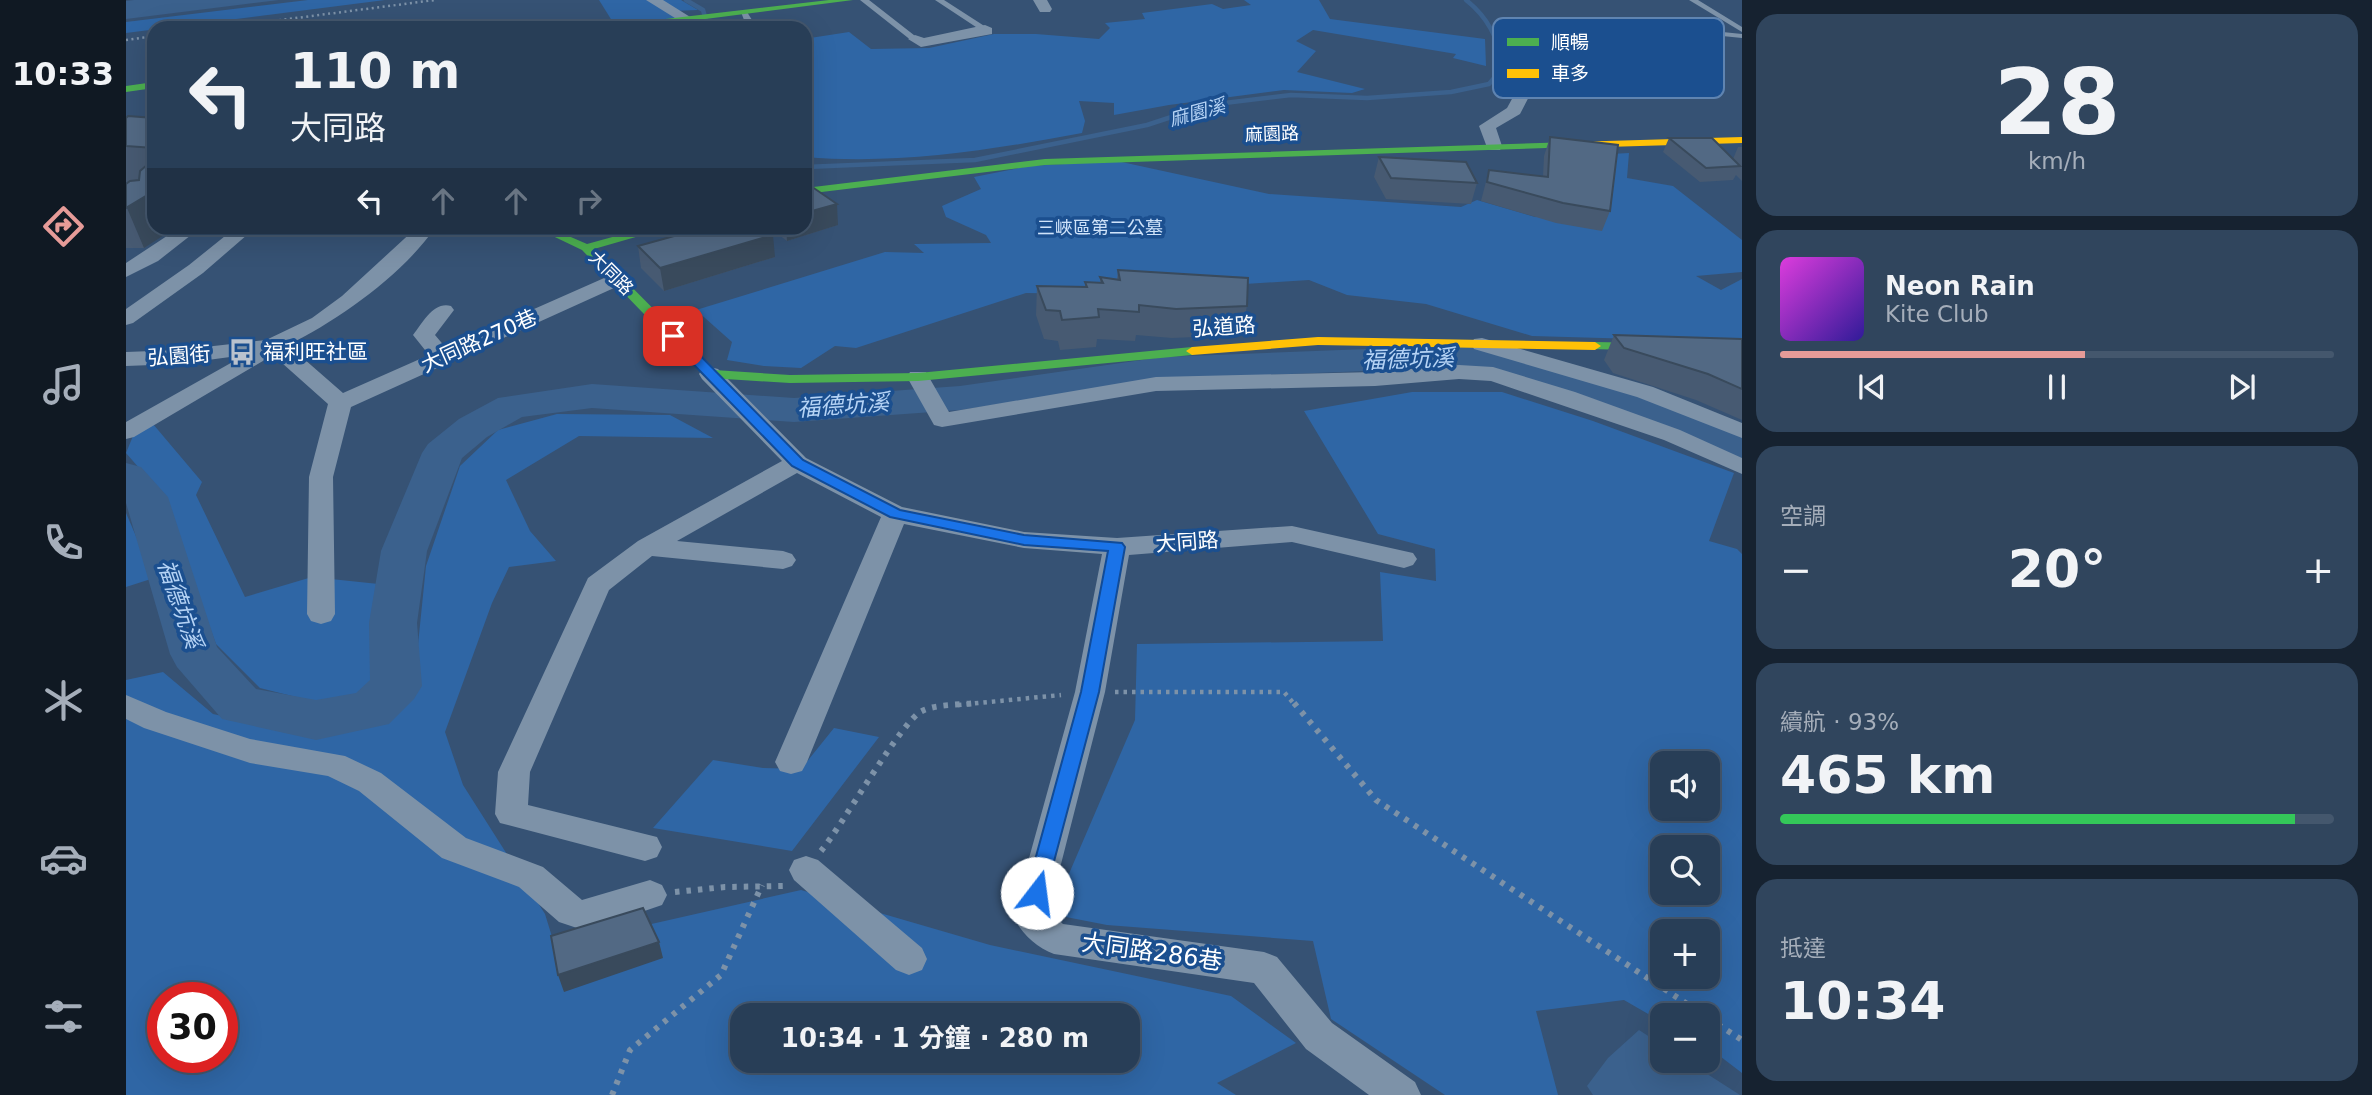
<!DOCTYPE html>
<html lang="zh-TW">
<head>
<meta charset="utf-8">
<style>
	:root { --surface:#283e57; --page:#30455d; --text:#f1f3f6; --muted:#a5aeba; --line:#44576d; --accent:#e69b98 }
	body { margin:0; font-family:"DejaVu Sans","Noto Sans TC",sans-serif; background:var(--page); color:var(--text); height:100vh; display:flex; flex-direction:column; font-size:26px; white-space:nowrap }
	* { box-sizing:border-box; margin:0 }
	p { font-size:23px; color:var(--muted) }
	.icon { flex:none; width:38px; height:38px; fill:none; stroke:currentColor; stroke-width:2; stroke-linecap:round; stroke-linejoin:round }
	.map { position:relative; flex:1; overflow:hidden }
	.drawer { display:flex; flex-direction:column; gap:14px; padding:14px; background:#162230; width:630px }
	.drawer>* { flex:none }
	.guide { position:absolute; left:21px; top:21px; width:665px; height:214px; border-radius:21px; box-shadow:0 7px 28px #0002,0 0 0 2px var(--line); background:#283e57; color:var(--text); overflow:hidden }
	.fabs { position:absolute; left:1524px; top:751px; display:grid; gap:14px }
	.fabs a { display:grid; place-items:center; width:70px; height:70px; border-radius:14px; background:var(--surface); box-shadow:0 7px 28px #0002,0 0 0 2px var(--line); font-size:35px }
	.speed { position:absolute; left:21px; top:982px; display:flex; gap:14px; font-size:35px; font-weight:700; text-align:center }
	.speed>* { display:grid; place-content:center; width:91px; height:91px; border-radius:50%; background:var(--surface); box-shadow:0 7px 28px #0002,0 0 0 2px var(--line); line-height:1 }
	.speed .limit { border:10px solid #d22; background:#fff; color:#111 }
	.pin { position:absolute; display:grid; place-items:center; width:60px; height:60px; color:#fff; margin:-30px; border-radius:14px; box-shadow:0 4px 10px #0006 }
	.me { position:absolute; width:77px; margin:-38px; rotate:15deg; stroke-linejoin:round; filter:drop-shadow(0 0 5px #0008) }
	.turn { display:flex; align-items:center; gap:24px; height:147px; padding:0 28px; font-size:32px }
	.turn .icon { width:91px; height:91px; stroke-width:2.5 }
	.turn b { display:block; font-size:49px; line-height:60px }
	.lanes { display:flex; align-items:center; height:66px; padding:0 28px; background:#0003; justify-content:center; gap:35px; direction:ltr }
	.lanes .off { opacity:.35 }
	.big { font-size:52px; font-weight:700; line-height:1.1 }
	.drawer .card { flex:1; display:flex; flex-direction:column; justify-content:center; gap:10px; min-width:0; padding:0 24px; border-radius:21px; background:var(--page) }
	.drawer .dial { align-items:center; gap:0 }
	.dial b { font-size:91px; line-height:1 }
	.song { display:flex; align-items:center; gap:21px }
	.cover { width:84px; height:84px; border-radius:10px; background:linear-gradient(135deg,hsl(300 70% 55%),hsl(250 70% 35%)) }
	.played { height:7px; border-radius:4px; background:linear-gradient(90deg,var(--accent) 55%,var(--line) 55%) }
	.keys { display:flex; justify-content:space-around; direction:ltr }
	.heat { display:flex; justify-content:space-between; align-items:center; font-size:38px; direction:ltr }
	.charge { height:10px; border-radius:5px; background:linear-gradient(90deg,#34c759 93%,var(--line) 0) }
	.trip { position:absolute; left:604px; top:1003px; width:410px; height:70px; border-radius:21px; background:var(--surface); box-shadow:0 7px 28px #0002,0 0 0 2px var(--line); font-weight:700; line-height:70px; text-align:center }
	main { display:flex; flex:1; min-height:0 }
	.menu { display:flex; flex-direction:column; width:126px; justify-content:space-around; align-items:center; background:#101923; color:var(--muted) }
	.menu .icon { width:49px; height:49px }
	.menu .active { color:var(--accent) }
	.menu b { font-size:32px; color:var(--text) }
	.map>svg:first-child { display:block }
	.green { fill:#2f66a5; fill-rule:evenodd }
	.water { fill:#3b618d }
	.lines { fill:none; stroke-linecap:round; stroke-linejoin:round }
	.stream { stroke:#3b618d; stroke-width:4.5 }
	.river { fill:#3b618d; fill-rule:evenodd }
	.path-far2 { stroke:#7d92a8; stroke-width:2.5; stroke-dasharray:2 3.5; stroke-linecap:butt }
	.path-far1 { stroke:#7d92a8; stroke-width:4.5; stroke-dasharray:3.5 5; stroke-linecap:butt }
	.path { stroke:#7d92a8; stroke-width:6; stroke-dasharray:4.5 7; stroke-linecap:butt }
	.lane { fill:#7d92a8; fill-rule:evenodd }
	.street { fill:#7d92a8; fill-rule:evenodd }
	.fast { fill:#4caf50; fill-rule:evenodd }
	.slow { fill:#ffc107; fill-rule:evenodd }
	.wall { fill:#475a72 }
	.shaded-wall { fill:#394a5c }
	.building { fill:#526984; stroke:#394a5c; stroke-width:2 }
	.route { fill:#1a73e8; stroke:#114b97; stroke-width:2 }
	.labels { text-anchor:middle; stroke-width:7; stroke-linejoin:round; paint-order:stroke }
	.far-street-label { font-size:18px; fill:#fff; stroke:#1b4f8f }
	.far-park-label { font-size:18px; fill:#cfe3fa; stroke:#1b4f8f }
	.far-water-label { font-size:19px; font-style:italic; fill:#b5d3f5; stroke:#1b4f8f }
	.street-label { font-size:21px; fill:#fff; stroke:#1b4f8f }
	.poi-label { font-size:21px; fill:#fff; stroke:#1b4f8f; text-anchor:start }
	.water-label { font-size:23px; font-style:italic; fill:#b5d3f5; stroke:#1b4f8f }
	.near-street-label { font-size:24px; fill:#fff; stroke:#1b4f8f }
	.key { fill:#1b4f8f; stroke:#5f84b1; stroke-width:2 }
	.key-label { font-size:19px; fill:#fff }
</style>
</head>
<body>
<main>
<nav class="menu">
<b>10:33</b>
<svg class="icon active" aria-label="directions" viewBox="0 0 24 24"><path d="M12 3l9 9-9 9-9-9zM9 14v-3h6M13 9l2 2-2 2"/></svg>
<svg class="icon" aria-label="music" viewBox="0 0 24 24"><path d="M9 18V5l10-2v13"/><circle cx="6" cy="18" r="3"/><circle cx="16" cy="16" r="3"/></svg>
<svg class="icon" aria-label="phone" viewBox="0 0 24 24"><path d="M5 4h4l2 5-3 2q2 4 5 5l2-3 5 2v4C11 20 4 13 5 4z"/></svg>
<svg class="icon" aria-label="climate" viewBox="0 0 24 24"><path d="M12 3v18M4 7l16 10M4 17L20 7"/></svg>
<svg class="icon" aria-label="car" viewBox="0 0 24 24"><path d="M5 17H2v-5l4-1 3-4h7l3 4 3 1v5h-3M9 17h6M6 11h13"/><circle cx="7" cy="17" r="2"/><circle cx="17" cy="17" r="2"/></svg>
<svg class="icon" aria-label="filters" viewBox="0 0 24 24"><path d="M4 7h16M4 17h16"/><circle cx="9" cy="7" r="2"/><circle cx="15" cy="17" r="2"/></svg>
</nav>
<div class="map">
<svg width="1616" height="1095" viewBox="0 0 1616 1095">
	<rect width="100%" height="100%" fill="#365274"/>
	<path class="green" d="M182,0H259L0,33V22Z
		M473,0H555L572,10L546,11L550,18L488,24Z
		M1118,0H1193L1204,19L1359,39L1360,66L1327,58L1330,54L1187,30L1170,41L1190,51L1171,72L1239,89L1226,93L1158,90L1043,105L988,115V103L953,101L959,121L956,133C865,150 772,165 679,157V61L686,60L684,38L723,32L745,49L803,48L868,34H910L973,39L984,28L979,23L1019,19L1016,13L1086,4L1097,9L1125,5Z
		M1503,153L1501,178L1547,186L1616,240V272L1570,276L1595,290L1616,279V342L1406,336L1300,304L1221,295L1183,280L963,294L900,293L730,348L709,346L675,368L638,366L601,360L606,342L570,310L759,252L798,253L788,244L865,243L860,235L820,217L816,206L855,189L848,177L903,166L991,161L1143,194L1335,207L1351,200L1409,217L1485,154Z
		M1286,392H1376L1467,421L1608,473L1583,541L1611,549L1616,554V1073L1582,1047V1015H1536V1022L1498,1000L1410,1011L1432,1095H1319L1205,1019L1187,941L981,925L940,917L936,890L1009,720L1011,644L1257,641L1254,572L1310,581L1309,549L1252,534L1178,411ZM1536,763H1582V808H1536ZM1536,847H1582V892H1536ZM1536,931H1582V976H1536Z
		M431,414L544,415L587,438L453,436L380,480L404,531L430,561L383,567L366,603L319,732L337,785L419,914L431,953L521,925L675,890L864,945L1105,996L1170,1043L1091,1083L1110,1095H0V680L37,672L87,714L185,735L257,724L288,684L300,566L334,466L372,430ZM37,998H96V1057H37ZM616,1015H1001V1060H616Z
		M27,424L76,482L70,495L119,597L186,577L262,585L249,630L255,676L232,697L194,703L134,688L90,644L34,492L0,453L7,436Z
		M0,513L28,578L0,587Z
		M708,728L753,737L666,851L527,828L587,760L637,768L675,769Z"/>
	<path class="water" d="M8,0H153L0,19V1Z
		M1513,1030L1536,1045V1060L1561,1061L1614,1095H1467L1461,1086L1482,1058Z"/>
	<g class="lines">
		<path class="stream" d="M560,0L577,10L582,27L579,28
			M679,167L849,160L1021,125L1082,105L1165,95L1241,98L1325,92L1363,84L1378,66C1371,38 1363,18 1340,0"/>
		<path class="river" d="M1343,345L1455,371L1616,437V464L1601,461L1428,388L1343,367L1037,379L834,410L668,422L466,408L396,417L361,437L336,458L301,551L291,623L296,686L288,699L263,724L190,740L96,719L51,667L44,654L0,503V463L15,467L42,497L91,647L130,689L190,700L230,693L244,680L243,623L255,551L296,453L302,444L333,419L372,398L466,384L668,398L834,386L1037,357Z"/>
		<path class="path-far2" d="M93,28L309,0
			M0,40L28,36"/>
		<path class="path-far1" d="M989,692H1158L1169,705
			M832,705L935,695"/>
		<path class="path" d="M1168,703L1250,800L1578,1015
			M695,851C716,826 776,720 796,711C810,704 834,705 849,703
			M549,892L599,887L659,886
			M1582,1018L1616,1040
			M486,1095L504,1050L595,975L636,885"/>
		<path class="lane" d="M734,0H743L793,39L786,41Z
			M809,0H818L863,29L856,31Z
			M1563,0H1572L1616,27V32Z
			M615,12H621L626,20L617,28H608L618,20Z
			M1509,23L1616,34V38L1517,28L1536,58L1532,60L1528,58Z"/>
		<path class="street" d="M520,0H537L569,20L567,23H557Z
			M907,0H921L926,9L924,12H914Z
			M859,25L866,28V34L795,47L782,39L789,35L798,38Z
			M1398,86L1406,91L1394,114L1370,128L1376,146L1374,150H1362L1353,126L1381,108L1392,88Z
			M53,228H74L32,261L0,277V263Z
			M109,228H129L77,273L7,323L0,325V309L63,265Z
			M290,228H309C276,275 213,320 162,345L217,393L303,355L287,335C297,322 308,301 325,306L328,310L309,335L320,348L485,275H499L502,279L499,283L225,407L207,477L209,614L205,621L195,624L185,621L181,614L183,477L202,404L147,355L8,437L0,439V422L119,355L52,364L0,366V352L52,350L140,340L186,318L216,296Z
			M1356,338L1527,387L1616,423V438L1511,397L1348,349L1345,344L1348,339Z
			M1333,365L1367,367L1449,392L1554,430L1616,458V474L1538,440L1365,381L1333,379L1249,386L1030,391L816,427L808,425L781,377L784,372H800L823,412L1030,377L1249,372Z
			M584,367L592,369L680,458L776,507L898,532L991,538L1166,526L1287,553L1291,559L1287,565L1278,568L1166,542L1003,555L979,692L923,911L937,924L1138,952L1151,957L1206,1023L1289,1082L1295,1095H1243L1180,1049L1128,983L928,954C910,947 895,933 887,916L949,692L976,554L898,548L778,524L681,762L676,771L665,774L654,771L649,762L755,517L671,473L551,541L657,551L666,554L670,560L666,566L657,569L526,556L483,590L404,772L402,805L531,837L536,847L531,857L519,861L374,823L369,814L372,772L462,578L512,541L656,461L576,379L573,374L576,369Z
			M0,695L40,712L124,739L219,756L255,773L340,838L417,867L456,900L524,880L536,885L541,895L536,905L460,931L433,922L393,887L316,858L233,791L202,776L124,763L18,728L0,719Z
			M680,856L692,860L796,948L801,959L796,970L783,975L770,970L668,880L663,870L668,860Z"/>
		<path class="fast" d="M703,0H727L509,28H484L488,25Z
			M28,82V88L0,92V86Z
			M1446,142L1450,143V147L919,165L679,194V188L919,159Z
			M410,228H424L461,244L519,228H535L534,230L468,249L588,370L664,375L792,373L1066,347L1072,351L1066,355L792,381L664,383L584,378L579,377L456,250Z
			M1469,342L1616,345V353L1464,349L1463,346Z"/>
		<path class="slow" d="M1616,137V143L1446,148L1441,145L1446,142Z
			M1192,337L1469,342L1475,346L1469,350L1192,345L1066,355L1060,351L1066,347Z"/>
	</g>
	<path class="wall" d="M0,118H28V228L18,248H0V184L2,182H0Z
		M1424,137L1484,211L1476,231L1430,223L1355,201L1363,170L1417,177L1418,156Z
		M1543,138L1607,159L1612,147H1616V181L1610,175L1607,180L1574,182L1537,152Z
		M1253,157L1351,183L1345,204L1260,199L1248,177Z
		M712,225L661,241L644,228H679Z
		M446,228H498L471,234Z
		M512,246L649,257L538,291L515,268Z
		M992,270L1121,306L1115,335L1046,338L1010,335L1009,341L971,339L970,347L934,350L932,341L918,339L910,315L911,286L959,287V282L974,283V277L991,280Z
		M1488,335L1616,339V420L1570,400L1487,373L1478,360Z"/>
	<path class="shaded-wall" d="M28,191V228H49L18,248L1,208Z
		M711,204L712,225L661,241L660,228H679V213Z
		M470,228H498L471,234Z
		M647,235L649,257L538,291L534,268Z
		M533,942L537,958L438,992L432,975Z"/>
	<path class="building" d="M2,116L28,118V148L0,146V118Z
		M1424,137L1492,145L1484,211L1437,203L1361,182L1363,170L1422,177Z
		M1543,138H1586L1614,166L1580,168Z
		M1253,157L1340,162L1351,183L1265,178Z
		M28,159V191L0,208V184L4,181L13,180L14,171Z
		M679,182L711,204L679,213Z
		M577,228H638L647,235L534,268L512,246Z
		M992,270L1122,278L1121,306L1050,309L1013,305V312L972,309L973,317L936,320L934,311L920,310L911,286L961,287L959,282L977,283L974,277L994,280Z
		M1488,335L1616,339V389L1582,374L1498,348Z
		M517,908L533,942L432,975L425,936Z"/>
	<path class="route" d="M547,332L552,333L677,460L774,510L898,535L996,543L999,547L973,692L918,899L911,902L903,899L900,893L955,692L982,551L898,545L764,517L666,466L543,339L541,336Z"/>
	<defs>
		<symbol id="bus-bare" viewBox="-9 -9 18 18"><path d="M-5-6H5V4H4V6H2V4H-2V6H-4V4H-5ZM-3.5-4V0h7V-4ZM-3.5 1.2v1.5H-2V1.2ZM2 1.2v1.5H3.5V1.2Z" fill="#b9c2ce" stroke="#1b4f8f" stroke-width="2.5" paint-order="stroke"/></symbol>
	</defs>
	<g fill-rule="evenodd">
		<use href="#bus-bare" x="97" y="333" width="38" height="38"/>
	</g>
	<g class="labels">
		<g class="far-street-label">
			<text transform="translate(1146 134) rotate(-2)" y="6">麻園路</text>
			<text transform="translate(485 273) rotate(45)" y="6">大同路</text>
		</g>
		<g class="far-park-label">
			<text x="974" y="234">三峽區第二公墓</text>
		</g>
		<g class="far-water-label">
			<text transform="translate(1071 112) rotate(-15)" y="7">麻園溪</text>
		</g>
		<g class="street-label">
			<text transform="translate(1098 327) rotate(-4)" y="7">弘道路</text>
			<text transform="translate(353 341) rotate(-24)" y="7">大同路270巷</text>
			<text transform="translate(53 356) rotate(-4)" y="7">弘園街</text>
			<text transform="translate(1061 542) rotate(-4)" y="7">大同路</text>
		</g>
		<g class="poi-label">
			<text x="137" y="359">福利旺社區</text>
		</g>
		<g class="water-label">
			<text transform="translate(1282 359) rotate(-2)" y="8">福德坑溪</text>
			<text transform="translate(717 405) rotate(-4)" y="8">福德坑溪</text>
			<text transform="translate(54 604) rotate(71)" y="8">福德坑溪</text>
		</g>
		<g class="near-street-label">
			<text transform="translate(1026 952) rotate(8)" y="8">大同路286巷</text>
		</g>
	</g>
	<rect x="1367" y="18" width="231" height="80" rx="10" class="key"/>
	<rect x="1381" y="38" width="32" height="8" fill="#4caf50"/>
	<rect x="1381" y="69" width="32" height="9" fill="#ffc107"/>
	<g class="key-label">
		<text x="1425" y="49">順暢</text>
		<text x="1425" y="80">車多</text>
	</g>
</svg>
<div class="fabs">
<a><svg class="icon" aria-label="sound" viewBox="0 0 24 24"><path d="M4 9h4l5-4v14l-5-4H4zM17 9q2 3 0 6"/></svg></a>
<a><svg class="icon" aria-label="search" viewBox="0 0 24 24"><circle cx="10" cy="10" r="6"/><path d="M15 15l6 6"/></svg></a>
<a>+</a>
<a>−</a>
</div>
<div class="speed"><div class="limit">30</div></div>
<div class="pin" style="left:547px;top:336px;background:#d93025"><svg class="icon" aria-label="arrive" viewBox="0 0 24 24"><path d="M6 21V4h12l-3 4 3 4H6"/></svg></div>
<svg class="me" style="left:911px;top:893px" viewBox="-20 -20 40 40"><circle r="19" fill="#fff"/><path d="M0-13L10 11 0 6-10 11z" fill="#1a73e8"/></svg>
<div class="trip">10:34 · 1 分鐘 · 280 m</div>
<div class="guide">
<div class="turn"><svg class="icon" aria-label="left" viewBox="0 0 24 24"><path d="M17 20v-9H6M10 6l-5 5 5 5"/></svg><div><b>110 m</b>大同路</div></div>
<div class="lanes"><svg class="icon" aria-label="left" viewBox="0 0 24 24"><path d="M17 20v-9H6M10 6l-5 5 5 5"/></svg><svg class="icon off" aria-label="ahead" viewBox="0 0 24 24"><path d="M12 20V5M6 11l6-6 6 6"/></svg><svg class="icon off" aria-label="ahead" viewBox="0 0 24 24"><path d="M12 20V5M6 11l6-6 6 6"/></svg><svg class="icon off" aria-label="right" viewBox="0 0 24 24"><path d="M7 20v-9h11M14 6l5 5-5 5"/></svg></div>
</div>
</div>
<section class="drawer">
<div class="card dial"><b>28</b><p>km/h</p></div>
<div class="card">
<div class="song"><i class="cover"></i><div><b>Neon Rain</b><p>Kite Club</p></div></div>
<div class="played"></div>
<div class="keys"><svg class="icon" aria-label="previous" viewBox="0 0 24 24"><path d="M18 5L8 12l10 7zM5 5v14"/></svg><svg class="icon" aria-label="pause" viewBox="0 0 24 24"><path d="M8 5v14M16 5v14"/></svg><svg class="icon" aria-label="next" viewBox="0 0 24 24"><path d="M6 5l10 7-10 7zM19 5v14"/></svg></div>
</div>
<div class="card"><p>空調</p>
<div class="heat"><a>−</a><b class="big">20°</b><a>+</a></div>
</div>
<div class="card"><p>續航 · 93%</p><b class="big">465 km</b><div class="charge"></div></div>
<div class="card"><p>抵達</p><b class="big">10:34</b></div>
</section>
</main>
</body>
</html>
